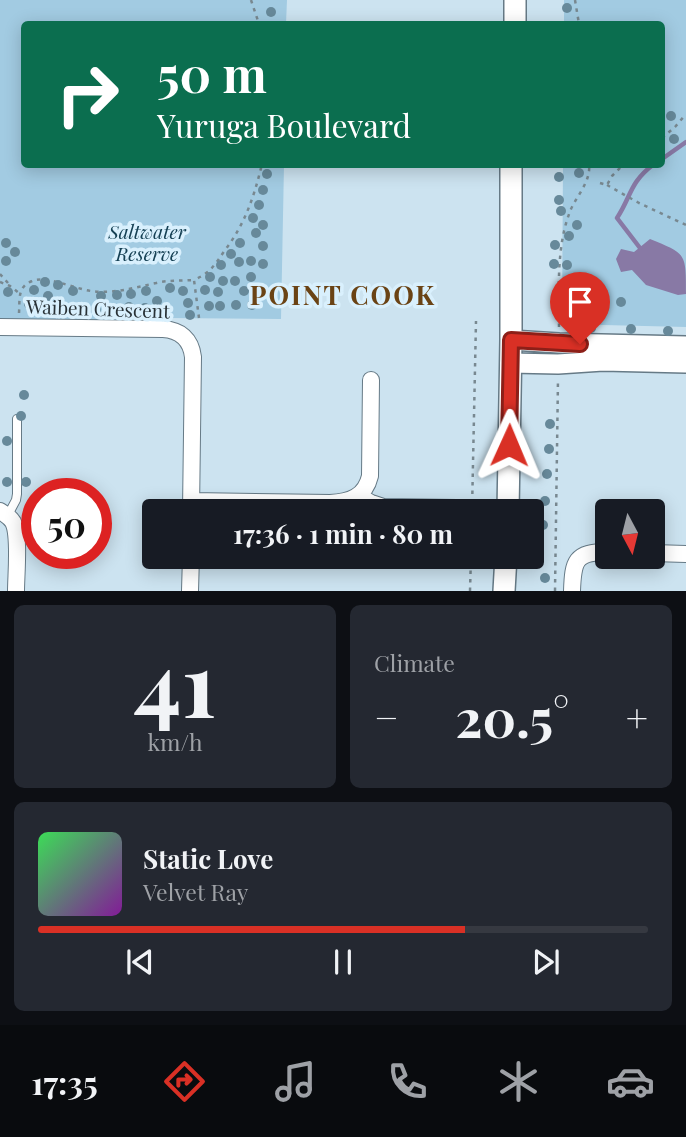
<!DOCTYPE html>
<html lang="en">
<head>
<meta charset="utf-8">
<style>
	:root { --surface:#171b24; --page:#242831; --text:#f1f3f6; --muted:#9ea1a6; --line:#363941; --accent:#d93025 }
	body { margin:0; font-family:"Playfair Display",serif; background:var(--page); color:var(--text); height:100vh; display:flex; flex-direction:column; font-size:26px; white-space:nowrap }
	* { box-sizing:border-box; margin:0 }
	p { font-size:23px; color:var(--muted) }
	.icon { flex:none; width:38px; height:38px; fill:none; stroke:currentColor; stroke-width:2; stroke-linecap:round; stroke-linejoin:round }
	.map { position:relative; height:591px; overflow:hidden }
	.drawer { display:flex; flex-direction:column; gap:14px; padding:14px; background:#0d0f14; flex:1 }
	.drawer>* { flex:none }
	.top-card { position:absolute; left:21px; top:21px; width:644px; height:147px; border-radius:7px; box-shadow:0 4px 18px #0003; background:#0b6e4f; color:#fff; overflow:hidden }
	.needle { width:46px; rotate:173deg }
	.tools { position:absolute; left:595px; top:499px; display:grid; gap:14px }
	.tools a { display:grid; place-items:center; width:70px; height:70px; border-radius:7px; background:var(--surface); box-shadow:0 4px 18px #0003; font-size:35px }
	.speed { position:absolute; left:21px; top:478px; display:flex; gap:14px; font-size:35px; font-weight:700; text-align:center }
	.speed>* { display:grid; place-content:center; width:91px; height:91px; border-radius:50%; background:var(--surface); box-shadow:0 4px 18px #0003; line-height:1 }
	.speed .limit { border:10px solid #d22; background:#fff; color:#111 }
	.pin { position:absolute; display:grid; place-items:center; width:60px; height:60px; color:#fff; margin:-72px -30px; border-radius:50% 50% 50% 0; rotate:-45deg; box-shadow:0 0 7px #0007 }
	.pin .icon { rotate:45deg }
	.me { position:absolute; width:77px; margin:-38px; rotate:1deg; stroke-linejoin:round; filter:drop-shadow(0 0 5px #0008) }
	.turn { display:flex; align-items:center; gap:24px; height:147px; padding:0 21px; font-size:32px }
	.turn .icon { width:91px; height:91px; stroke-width:2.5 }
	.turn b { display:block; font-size:49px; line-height:60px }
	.big { font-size:52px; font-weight:700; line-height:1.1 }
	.drawer .tile { flex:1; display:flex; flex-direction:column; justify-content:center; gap:10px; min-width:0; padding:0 24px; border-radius:10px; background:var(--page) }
	.drawer .dial { align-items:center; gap:0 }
	.dial b { font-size:91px; line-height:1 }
	.song { display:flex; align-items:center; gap:21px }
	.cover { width:84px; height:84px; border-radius:10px; background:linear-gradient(135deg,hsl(130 70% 55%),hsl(290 70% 35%)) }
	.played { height:7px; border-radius:4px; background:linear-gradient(90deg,var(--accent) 70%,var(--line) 70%) }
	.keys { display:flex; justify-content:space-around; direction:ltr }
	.heat { display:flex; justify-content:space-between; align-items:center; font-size:38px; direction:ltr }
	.drawer .tiles { flex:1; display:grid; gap:14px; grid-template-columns:1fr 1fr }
	.tile:last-child { grid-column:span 2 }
	.trip { position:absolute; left:142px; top:499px; width:402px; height:70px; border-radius:7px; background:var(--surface); box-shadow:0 4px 18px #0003; font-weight:700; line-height:70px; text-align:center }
	.tab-bar { display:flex; height:112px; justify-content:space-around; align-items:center; background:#090b0e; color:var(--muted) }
	.tab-bar .icon { width:49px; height:49px }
	.tab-bar .selected { color:var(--accent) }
	.tab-bar b { font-size:32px; color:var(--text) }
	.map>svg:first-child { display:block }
	.green { fill:#a2cbe2 }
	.water { fill:#8879a5 }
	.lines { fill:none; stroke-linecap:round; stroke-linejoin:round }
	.stream { stroke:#8879a5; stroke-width:4.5 }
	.service-casing { stroke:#667a86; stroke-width:10 }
	.minor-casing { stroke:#667a86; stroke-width:18 }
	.tertiary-casing { stroke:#667a86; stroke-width:22 }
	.secondary-casing { stroke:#667a86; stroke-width:24 }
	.path { stroke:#788890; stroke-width:2.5; stroke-dasharray:3.5 5; stroke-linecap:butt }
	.service { stroke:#fff; stroke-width:8 }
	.minor { stroke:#fff; stroke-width:16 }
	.tertiary { stroke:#fff; stroke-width:19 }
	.secondary { stroke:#fff; stroke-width:21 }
	.tree { fill:#67899a }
	.route-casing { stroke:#8d1f18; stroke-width:18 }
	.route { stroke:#d93025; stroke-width:12 }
	.labels { text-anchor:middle; stroke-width:7; stroke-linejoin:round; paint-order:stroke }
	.park-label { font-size:19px; font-style:italic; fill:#154054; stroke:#d9f0fd }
	.street-label { font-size:19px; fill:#283136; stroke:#d9f0fd }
	.district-label { font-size:26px; font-weight:bold; letter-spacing:2px; fill:#6a4315; stroke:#d9f0fd }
</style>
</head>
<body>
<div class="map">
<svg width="686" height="591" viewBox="0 0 686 591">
	<rect width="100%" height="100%" fill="#cce3f0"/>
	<path class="green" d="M0,0H287L286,24H24V164L284,165L281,319L169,318L168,321L0,319Z
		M564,0H686V327L562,324L563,165L662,164V24H564Z"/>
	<path class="water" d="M650,239C686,254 686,252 686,294L678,295L646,285L632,270L621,272L616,259L621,249L634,252Z"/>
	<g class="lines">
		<path class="stream" d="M662,159L686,142
			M640,248L617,218C632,195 629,183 654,164"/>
		<defs>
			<path id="service" d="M362,493L372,499L384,503L457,504
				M8,515L16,500L17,494V419"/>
			<path id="minor" d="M0,327L163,329C180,330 191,339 193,357L191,511
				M191,501L330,503C350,502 365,497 370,476L371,380
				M0,511C5,514 10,517 13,522C20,535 16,575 16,591
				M653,553L686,554
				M190,591L191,556
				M572,591C573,561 575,552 607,552"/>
			<path id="tertiary" d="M511,340L559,343L686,346
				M510,363L558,364L603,361L686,363"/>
			<path id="secondary" d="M515,24V0
				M508,511L511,340V164
				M504,591L506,556"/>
		</defs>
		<use href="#service" class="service-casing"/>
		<use href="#minor" class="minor-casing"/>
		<use href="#tertiary" class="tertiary-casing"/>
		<use href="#secondary" class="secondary-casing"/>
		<path class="path" d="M251,0L259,24
			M575,0L579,24
			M662,138L675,127L686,114
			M600,183L607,185L612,176L624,164
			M607,185L639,203L686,225
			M0,274L8,283
			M0,282L10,286L19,293
			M19,313C20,299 17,287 32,281C45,275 76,289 91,291C114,294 133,288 156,283C168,280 181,281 194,280
			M199,318L194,280C210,273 215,265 225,250C245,224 254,197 262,164
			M559,327C559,288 556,245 571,209C578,194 591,181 589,164
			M472,511L476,321
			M470,591L471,556
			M555,591L558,379"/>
		<use href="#service" class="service"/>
		<use href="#minor" class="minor"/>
		<use href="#tertiary" class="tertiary"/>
		<use href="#secondary" class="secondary"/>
	</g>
	<g class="tree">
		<circle cx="567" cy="8" r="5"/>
		<circle cx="271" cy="12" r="5"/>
		<circle cx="671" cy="116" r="5"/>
		<circle cx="674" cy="139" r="5"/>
		<circle cx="579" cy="173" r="5"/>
		<circle cx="267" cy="174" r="5"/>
		<circle cx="559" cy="177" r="5"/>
		<circle cx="263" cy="190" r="5"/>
		<circle cx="559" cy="200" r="5"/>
		<circle cx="259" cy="205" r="5"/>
		<circle cx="561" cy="211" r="5"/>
		<circle cx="253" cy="218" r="5"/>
		<circle cx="263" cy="225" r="5"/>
		<circle cx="577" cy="225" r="5"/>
		<circle cx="256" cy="233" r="5"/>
		<circle cx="569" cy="236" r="5"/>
		<circle cx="6" cy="243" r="5"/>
		<circle cx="240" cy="243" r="5"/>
		<circle cx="555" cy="245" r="5"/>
		<circle cx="263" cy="246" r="5"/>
		<circle cx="15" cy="252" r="5"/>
		<circle cx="231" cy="254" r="5"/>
		<circle cx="6" cy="261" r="5"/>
		<circle cx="251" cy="261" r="5"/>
		<circle cx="239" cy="262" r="5"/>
		<circle cx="263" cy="264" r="5"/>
		<circle cx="554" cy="264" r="5"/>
		<circle cx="221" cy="265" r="5"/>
		<circle cx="567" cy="265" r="5"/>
		<circle cx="210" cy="277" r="5"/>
		<circle cx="251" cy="277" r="5"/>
		<circle cx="223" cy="281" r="5"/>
		<circle cx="235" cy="281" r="5"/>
		<circle cx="45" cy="282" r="5"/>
		<circle cx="58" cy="285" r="5"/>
		<circle cx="170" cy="288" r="5"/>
		<circle cx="34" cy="290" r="5"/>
		<circle cx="205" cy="290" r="5"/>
		<circle cx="73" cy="291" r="5"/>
		<circle cx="146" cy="291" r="5"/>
		<circle cx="183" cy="291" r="5"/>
		<circle cx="244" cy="291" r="5"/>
		<circle cx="8" cy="292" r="5"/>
		<circle cx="218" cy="292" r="5"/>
		<circle cx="131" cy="294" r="5"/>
		<circle cx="117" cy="295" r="5"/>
		<circle cx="48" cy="296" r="5"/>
		<circle cx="101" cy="296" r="5"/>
		<circle cx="157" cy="301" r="5"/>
		<circle cx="621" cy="302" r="5"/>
		<circle cx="188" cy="303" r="5"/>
		<circle cx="29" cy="304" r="5"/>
		<circle cx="569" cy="304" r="5"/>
		<circle cx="236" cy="305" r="5"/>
		<circle cx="252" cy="305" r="5"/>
		<circle cx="55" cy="306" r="5"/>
		<circle cx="209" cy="306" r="5"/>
		<circle cx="220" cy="306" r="5"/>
		<circle cx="79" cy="307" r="5"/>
		<circle cx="129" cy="307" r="5"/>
		<circle cx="145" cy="308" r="5"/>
		<circle cx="604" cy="308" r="5"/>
		<circle cx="41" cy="309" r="5"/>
		<circle cx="112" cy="309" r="5"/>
		<circle cx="165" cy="309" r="5"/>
		<circle cx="96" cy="310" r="5"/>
		<circle cx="190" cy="315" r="5"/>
		<circle cx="565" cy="317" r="5"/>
		<circle cx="591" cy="328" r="5"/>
		<circle cx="631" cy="329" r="5"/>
		<circle cx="668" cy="331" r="5"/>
		<circle cx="24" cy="395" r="5"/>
		<circle cx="21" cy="416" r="5"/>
		<circle cx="550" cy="424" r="5"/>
		<circle cx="7" cy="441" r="5"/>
		<circle cx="549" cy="449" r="5"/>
		<circle cx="547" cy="474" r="5"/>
		<circle cx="7" cy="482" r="5"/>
		<circle cx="26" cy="482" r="5"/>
		<circle cx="545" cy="501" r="5"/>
		<circle cx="543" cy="525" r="5"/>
		<circle cx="545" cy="578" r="5"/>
	</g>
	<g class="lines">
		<defs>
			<path id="route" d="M509,445L511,340L580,344"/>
		</defs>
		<use href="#route" class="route-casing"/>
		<use href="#route" class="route"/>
	</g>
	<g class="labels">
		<g class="park-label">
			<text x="147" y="239">Saltwater<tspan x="147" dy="22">Reserve</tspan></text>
		</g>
		<g class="street-label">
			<text transform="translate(98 309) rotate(2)" y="7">Waiben Crescent</text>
		</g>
		<g class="district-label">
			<text x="343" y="305">POINT COOK</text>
		</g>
	</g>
</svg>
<div class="tools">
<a><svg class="needle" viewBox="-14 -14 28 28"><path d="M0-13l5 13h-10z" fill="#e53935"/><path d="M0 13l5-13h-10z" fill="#9ea1a6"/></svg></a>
</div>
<div class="speed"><div class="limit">50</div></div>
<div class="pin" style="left:580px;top:344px;background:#d93025"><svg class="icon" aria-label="arrive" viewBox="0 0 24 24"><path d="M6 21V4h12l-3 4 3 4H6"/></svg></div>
<svg class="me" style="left:509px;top:445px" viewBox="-20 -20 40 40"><path d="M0-17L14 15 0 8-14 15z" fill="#d93025" stroke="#fff" stroke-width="4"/></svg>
<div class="trip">17:36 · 1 min · 80 m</div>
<div class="top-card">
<div class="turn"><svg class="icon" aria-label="right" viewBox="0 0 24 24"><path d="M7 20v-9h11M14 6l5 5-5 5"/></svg><div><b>50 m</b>Yuruga Boulevard</div></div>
</div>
</div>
<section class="drawer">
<div class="tiles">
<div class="tile dial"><b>41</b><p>km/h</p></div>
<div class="tile"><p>Climate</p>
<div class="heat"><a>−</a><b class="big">20.5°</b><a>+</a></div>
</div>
<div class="tile">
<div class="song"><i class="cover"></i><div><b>Static Love</b><p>Velvet Ray</p></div></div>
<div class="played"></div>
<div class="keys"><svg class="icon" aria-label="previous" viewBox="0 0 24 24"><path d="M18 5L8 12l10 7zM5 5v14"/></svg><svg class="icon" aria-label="pause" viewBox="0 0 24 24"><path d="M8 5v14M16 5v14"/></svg><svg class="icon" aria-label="next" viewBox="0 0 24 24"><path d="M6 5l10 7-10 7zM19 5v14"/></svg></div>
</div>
</div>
</section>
<nav class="tab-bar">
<b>17:35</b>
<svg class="icon selected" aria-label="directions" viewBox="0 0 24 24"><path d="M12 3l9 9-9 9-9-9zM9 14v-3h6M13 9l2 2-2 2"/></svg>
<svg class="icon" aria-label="music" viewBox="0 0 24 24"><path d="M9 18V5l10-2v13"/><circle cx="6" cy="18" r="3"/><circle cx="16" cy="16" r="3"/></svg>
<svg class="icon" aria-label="phone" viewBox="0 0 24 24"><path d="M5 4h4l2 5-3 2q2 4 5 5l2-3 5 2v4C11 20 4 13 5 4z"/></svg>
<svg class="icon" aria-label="climate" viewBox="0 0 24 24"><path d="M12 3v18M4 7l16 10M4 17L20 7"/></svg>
<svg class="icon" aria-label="car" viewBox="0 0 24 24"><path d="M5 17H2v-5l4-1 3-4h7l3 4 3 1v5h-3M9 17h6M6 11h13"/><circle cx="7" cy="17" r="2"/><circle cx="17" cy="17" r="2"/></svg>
</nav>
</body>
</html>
